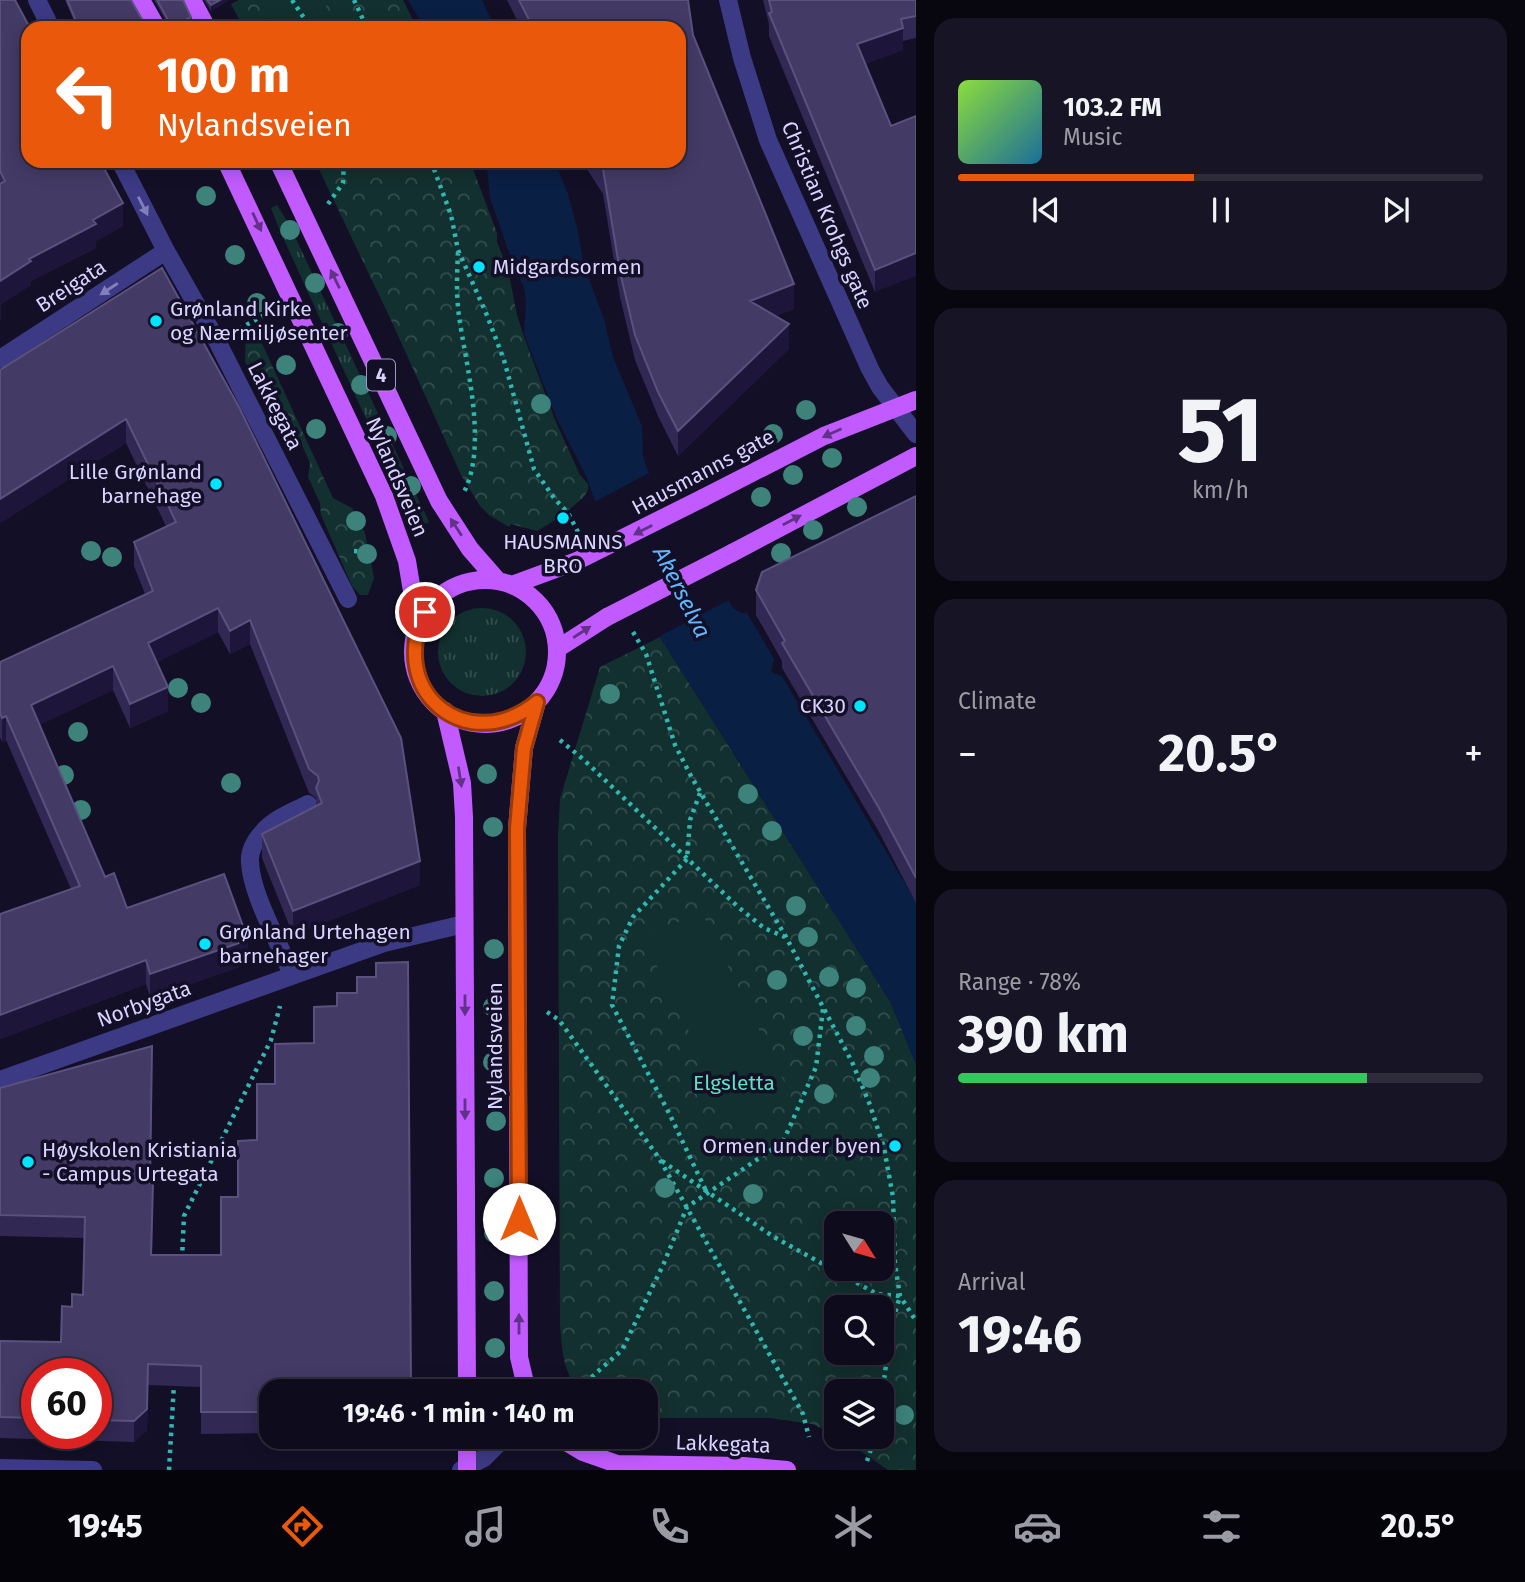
<!DOCTYPE html>
<html lang="en">
<head>
<meta charset="utf-8">
<style>
	:root { --surface:#0e0b1c; --page:#171425; --text:#f1f3f6; --muted:#9b9ba3; --line:#2e2b3b; --accent:#ea580c }
	body { margin:0; font-family:"Fira Sans",sans-serif; background:var(--page); color:var(--text); height:100vh; display:flex; flex-direction:column; font-size:26px; white-space:nowrap }
	* { box-sizing:border-box; margin:0 }
	p { font-size:23px; color:var(--muted) }
	.icon { flex:none; width:38px; height:38px; fill:none; stroke:currentColor; stroke-width:2; stroke-linecap:round; stroke-linejoin:round }
	.map { position:relative; flex:1; overflow:hidden }
	.drawer { display:flex; flex-direction:column; gap:18px; padding:18px; background:#08060f; width:609px }
	.drawer>* { flex:none }
	.hud { position:absolute; left:21px; top:21px; width:665px; height:147px; border-radius:21px; box-shadow:0 4px 18px #0003,0 0 0 2px var(--line); background:#ea580c; color:#fff; overflow:hidden }
	.needle { width:46px; rotate:127deg }
	.tools { position:absolute; left:824px; top:1211px; display:grid; gap:14px }
	.tools a { display:grid; place-items:center; width:70px; height:70px; border-radius:14px; background:var(--surface); box-shadow:0 4px 18px #0003,0 0 0 2px var(--line); font-size:35px }
	.speed { position:absolute; left:21px; top:1358px; display:flex; gap:14px; font-size:35px; font-weight:700; text-align:center }
	.speed>* { display:grid; place-content:center; width:91px; height:91px; border-radius:50%; background:var(--surface); box-shadow:0 4px 18px #0003,0 0 0 2px var(--line); line-height:1 }
	.speed .limit { border:10px solid #d22; background:#fff; color:#111 }
	.pin { position:absolute; display:grid; place-items:center; width:60px; height:60px; color:#fff; margin:-30px; border:4px solid #fff; border-radius:50%; box-shadow:0 2px 7px #0007 }
	.me { position:absolute; width:77px; margin:-38px; rotate:0deg; stroke-linejoin:round; filter:drop-shadow(0 0 5px #0008) }
	.turn { display:flex; align-items:center; gap:24px; height:147px; padding:0 21px; font-size:32px }
	.turn .icon { width:91px; height:91px; stroke-width:2.5 }
	.turn b { display:block; font-size:49px; line-height:60px }
	.big { font-size:52px; font-weight:700; line-height:1.1 }
	.drawer .tile { flex:1; display:flex; flex-direction:column; justify-content:center; gap:10px; min-width:0; padding:0 24px; border-radius:21px; background:var(--page) }
	.drawer .dial { align-items:center; gap:0 }
	.dial b { font-size:91px; line-height:1 }
	.song { display:flex; align-items:center; gap:21px }
	.cover { width:84px; height:84px; border-radius:10px; background:linear-gradient(135deg,hsl(90 70% 55%),hsl(200 70% 35%)) }
	.played { height:7px; border-radius:4px; background:linear-gradient(90deg,var(--accent) 45%,var(--line) 45%) }
	.keys { display:flex; justify-content:space-around; direction:ltr }
	.heat { display:flex; justify-content:space-between; align-items:center; font-size:38px; direction:ltr }
	.charge { height:10px; border-radius:5px; background:linear-gradient(90deg,#34c759 78%,var(--line) 0) }
	.trip { position:absolute; left:259px; top:1379px; width:399px; height:70px; border-radius:21px; background:var(--surface); box-shadow:0 4px 18px #0003,0 0 0 2px var(--line); font-weight:700; line-height:70px; text-align:center }
	.tabs { display:flex; height:112px; justify-content:space-around; align-items:center; background:#06040b; color:var(--muted) }
	.tabs .icon { width:49px; height:49px }
	.tabs .active { color:var(--accent) }
	.tabs b { font-size:32px; color:var(--text) }
	main { display:flex; flex:1; min-height:0 }
	.map>svg:first-child { display:block }
	.grass { fill:url(#grass-tufts) }
	.park { fill:url(#park-crowns); fill-rule:evenodd }
	.pitch { fill:#12302f }
	.water { fill:#0a1f44 }
	.pier { fill:#130f26 }
	.lines { fill:none; stroke-linecap:round; stroke-linejoin:round }
	.path { stroke:#2fb8b0; stroke-width:4.5; stroke-dasharray:3.5 5; stroke-linecap:butt }
	.minor { stroke:#3d3a85; stroke-width:18 }
	.major { stroke:#c25bff; stroke-width:18 }
	.major-bridge { stroke:#c25bff; stroke-width:18 }
	.tree { fill:#3d827b }
	.wall { fill:#312854; fill-rule:evenodd }
	.shaded-wall { fill:#1d163a }
	.building { fill:#433a66; stroke:#5a527e; stroke-width:2 }
	.oneway { fill:#837fbc }
	.oneway2 { fill:#623188 }
	.route-casing { stroke:#983908; stroke-width:18 }
	.route { stroke:#ea580c; stroke-width:12 }
	.poi-dot { fill:#00e5ff; stroke:#130f26; stroke-width:2.5 }
	.labels { text-anchor:middle; stroke-width:7; stroke-linejoin:round; paint-order:stroke }
	.shield { fill:#130f26; stroke:#9e99be; stroke-width:2 }
	.shield-label { font-size:19px; font-weight:bold; fill:#d9d4ff }
	.street-label { font-size:21px; fill:#d9d4ff; stroke:#130f26 }
	.poi-label { font-size:21px; fill:#d9d4ff; stroke:#130f26; text-anchor:start }
	.park-label { font-size:21px; fill:#5fe0c0; stroke:#130f26 }
	.water-label { font-size:23px; font-style:italic; fill:#62b6ff; stroke:#130f26 }
</style>
</head>
<body>
<main>
<div class="map">
<svg width="916" height="1470" viewBox="0 0 916 1470">
	<defs>
		<pattern id="grass-tufts" width="24" height="20" patternUnits="userSpaceOnUse" patternTransform="scale(1.75)"><rect width="24" height="20" fill="#12302f"/><path d="M3 7l-1-3M5 7V3M7 7l1-3M15 17l-1-3M17 17v-4M19 17l1-3" fill="none" stroke="#344d4e"/></pattern>
		<pattern id="park-crowns" width="20" height="18" patternUnits="userSpaceOnUse" patternTransform="scale(1.75)"><rect width="20" height="18" fill="#12302f"/><path d="M2 6a3 3 0 1 1 6 0M12 15a3 3 0 1 1 6 0" fill="none" stroke="#344d4e"/></pattern>
	</defs>
	<rect width="100%" height="100%" fill="#130f26"/>
	<path class="grass" d="M277,205L289,224L429,522L416,528L280,231L271,208Z
		M438 652a44 44 0 1 1 88 0a44 44 0 1 1-88 0Z"/>
	<path class="park" d="M239,0H403L417,28H244L231,4Z
		M315,161H470L497,233V242L508,269L517,315L523,334L555,420L580,475L588,484V490L584,497L560,517L537,531L511,524L509,527L489,515L480,506L461,475L391,320Z
		M254,326L333,498L352,508L365,533L374,578L368,595H360L352,586L321,515L320,503L308,477L310,463L301,443L276,426L266,404L267,390L261,377L250,370L245,362L246,330Z
		M660,637L891,1003L916,1064V1470H888L840,1437H882V1391H836V1435L812,1424L770,1418H651L646,1417V1391H579C563,1372 562,1349 560,1325L558,836L560,799L600,667ZM836,1223H882V1269H836ZM836,1307H882V1353H836Z"/>
	<path class="pitch" d="M259,0H326L327,28H275Z
		M701,911L792,1098L735,1126L644,939Z"/>
	<path class="water" d="M408,0H482L495,28H424Z
		M484,161H555L568,194L577,227L584,266L604,319L613,357L642,426L643,455L647,469L733,608L741,613H747L774,659L771,670L773,673L782,676L916,902V1064L891,1003L660,637L594,499L587,478L557,419L524,334L526,303L524,288L512,261L490,198L487,168Z"/>
	<path class="pier" d="M653,471L731,599L656,638L592,503Z"/>
	<g class="lines">
		<path class="path" d="M292,0L306,21L307,28
			M354,0L367,28
			M431,161L451,215L458,250L486,313L504,360L534,469L554,498L568,513L578,532
			M328,204L343,183L344,161
			M458,252C457,274 456,294 459,316C466,366 488,445 464,492
			M239,329L268,313
			M354,551L377,552
			M633,632L646,654L675,745L692,778L786,937L852,1062L870,1105L884,1148L893,1197L895,1264L900,1296L916,1321
			M560,740L584,760L737,906L764,928L785,937
			M700,793L690,820L687,859L633,917L619,946L612,1005L670,1115L707,1193
			M547,1012L559,1020L659,1158L803,1414L809,1437
			M662,1161L774,1237L877,1294L900,1296L891,1327L882,1395
			M182,1259L184,1216L271,1040L280,1006
			M583,1391L585,1383L622,1350L664,1263L687,1207L783,1142L816,1067L823,1009
			M867,1461L875,1437
			M169,1470L174,1384"/>
		<path class="minor" d="M37,0L51,28
			M728,0L742,58L768,140L870,369L880,387L916,434
			M120,161L166,251L217,341L348,599
			M0,359L166,251
			M292,975C280,944 251,894 250,862C249,852 255,840 262,833C273,819 293,812 308,804
			M0,1080L384,943L464,924
			M0,1468L93,1470
			M461,1470L484,1458L505,1437"/>
		<path class="major" d="M141,0L157,28
			M192,0L207,28
			M226,161L384,496L407,561L418,627
			M278,161L439,501L470,549L498,581
			M703,498L824,436L916,400
			M732,553L916,456
			M413 652a72 72 0 1 1 144 0a72 72 0 1 1-144 0Z
			M512,585L577,561
			M557,649L607,617
			M445,711L462,783L464,817L467,1391
			M527,1391L519,1357L517,828L524,748L537,702
			M467,1437V1470
			M558,1437L583,1452L617,1464L743,1466L787,1470"/>
		<path class="major-bridge" d="M577,561L703,498
			M607,617L732,553"/>
	</g>
	<g class="tree">
		<circle cx="206" cy="196" r="10"/>
		<circle cx="290" cy="230" r="10"/>
		<circle cx="235" cy="255" r="10"/>
		<circle cx="315" cy="283" r="10"/>
		<circle cx="257" cy="303" r="10"/>
		<circle cx="338" cy="333" r="10"/>
		<circle cx="286" cy="365" r="10"/>
		<circle cx="361" cy="385" r="10"/>
		<circle cx="541" cy="404" r="10"/>
		<circle cx="806" cy="410" r="10"/>
		<circle cx="316" cy="429" r="10"/>
		<circle cx="773" cy="434" r="10"/>
		<circle cx="387" cy="436" r="10"/>
		<circle cx="832" cy="458" r="10"/>
		<circle cx="793" cy="475" r="10"/>
		<circle cx="411" cy="486" r="10"/>
		<circle cx="761" cy="497" r="10"/>
		<circle cx="857" cy="507" r="10"/>
		<circle cx="356" cy="521" r="10"/>
		<circle cx="813" cy="530" r="10"/>
		<circle cx="91" cy="551" r="10"/>
		<circle cx="781" cy="553" r="10"/>
		<circle cx="367" cy="554" r="10"/>
		<circle cx="112" cy="557" r="10"/>
		<circle cx="178" cy="688" r="10"/>
		<circle cx="610" cy="694" r="10"/>
		<circle cx="201" cy="703" r="10"/>
		<circle cx="78" cy="732" r="10"/>
		<circle cx="487" cy="774" r="10"/>
		<circle cx="64" cy="775" r="10"/>
		<circle cx="231" cy="783" r="10"/>
		<circle cx="748" cy="794" r="10"/>
		<circle cx="81" cy="810" r="10"/>
		<circle cx="493" cy="827" r="10"/>
		<circle cx="772" cy="831" r="10"/>
		<circle cx="796" cy="906" r="10"/>
		<circle cx="808" cy="937" r="10"/>
		<circle cx="494" cy="949" r="10"/>
		<circle cx="829" cy="977" r="10"/>
		<circle cx="777" cy="980" r="10"/>
		<circle cx="856" cy="988" r="10"/>
		<circle cx="493" cy="1007" r="10"/>
		<circle cx="856" cy="1026" r="10"/>
		<circle cx="803" cy="1036" r="10"/>
		<circle cx="874" cy="1056" r="10"/>
		<circle cx="493" cy="1062" r="10"/>
		<circle cx="870" cy="1078" r="10"/>
		<circle cx="824" cy="1094" r="10"/>
		<circle cx="496" cy="1121" r="10"/>
		<circle cx="494" cy="1178" r="10"/>
		<circle cx="665" cy="1188" r="10"/>
		<circle cx="753" cy="1194" r="10"/>
		<circle cx="494" cy="1233" r="10"/>
		<circle cx="494" cy="1291" r="10"/>
		<circle cx="495" cy="1348" r="10"/>
		<circle cx="904" cy="1415" r="10"/>
	</g>
	<path class="wall" d="M0,0L123,226L96,241V248L31,281V285L1,304V319L0,320Z
		M65,0H131L147,28H77Z
		M154,0H183L191,22L180,28H166L167,23Z
		M204,0H229L211,11Z
		M507,0H688L693,35L794,309L775,316L789,349L678,456L658,416L635,360L620,297L603,194L585,166L583,161H679V28H521Z
		M763,0H916V38L903,41V50L865,64L891,126L875,292L769,36V24Z
		M162,268L420,885L293,935L262,858V834L316,806V798L309,793L250,644L230,654L218,632L157,662L168,711L130,728L113,690L39,725L105,877L127,908L248,964L150,998L146,984L0,1039V914L71,889L6,740L2,742L0,737V662L145,594L134,566V542L166,526L126,443L0,523V370Z
		M916,496V903L879,832L782,668V661L756,615V590Z
		M408,962L271,1391V1433L201,1434V1387L148,1385L147,1430L134,1442L0,1438V1341L61,1342L72,1307L83,1295L84,1238L0,1236V1088L150,1183L153,1204L152,1255H221L238,1197L275,1084L314,1043L337,1006L357,993L376,977ZM37,1374H96V1433H37Z"/>
	<path class="shaded-wall" d="M220,0H229L211,11V5Z
		M191,17V22L180,28H171Z
		M903,28V50L857,67V44Z
		M123,203V226L96,241V248L31,281V285L1,304V319L0,320V281L29,259L93,220Z
		M916,253V276L875,292V270Z
		M794,284V309L750,325V301Z
		M789,324V349L678,456V431Z
		M126,419V443L0,523V499Z
		M218,608V632L148,667V643Z
		M250,620V644L230,654V631Z
		M113,666V690L31,729V705Z
		M168,687V711L130,728V704Z
		M6,716V740L2,742V718Z
		M420,861V885L293,935V911Z
		M248,940V964L150,998V974Z
		M146,960V984L0,1039V1015Z
		M148,1364L147,1430L134,1442V1421Z"/>
	<path class="building" d="M0,0H15L30,28H28V161H100L123,203L93,220L96,224L29,259L31,261L0,281V184L5,181L0,171Z
		M67,0H131L147,28H79Z
		M157,0H183L191,17L171,28H166L168,23L167,18Z
		M207,0H220L211,5Z
		M519,0H688L693,35L794,284L750,301L789,324L678,431L658,392L635,335L620,272L603,169L597,161H679V28H533Z
		M769,0H916V16L901,19L903,28L857,44L891,126L916,116V253L875,270L769,13L772,12Z
		M162,268L239,407L401,738L420,861L293,911L262,834L322,803L316,788L319,781L318,776L309,769L250,620L230,631L218,608L148,643L168,687L130,704L113,666L31,705L105,877L114,873L127,908L224,874L248,940L150,974L146,960L0,1015V914L80,886L6,716L2,718L0,713V662L153,591L134,542L176,522L126,419L0,499V370Z
		M916,496V878L879,808L782,643L785,641L756,590L762,572Z
		M408,962L411,1391H271V1412H201V1366L148,1364L147,1409L134,1421L96,1420V1374H37V1418L0,1417V1341L61,1342L62,1306L72,1307V1294L83,1295L85,1217L0,1215V1088L152,1046L150,1183H153L151,1255H221V1197H238V1141L257,1140V1084H275V1044L314,1043V1007L337,1006V993H357V977H376V963Z"/>
	<defs><path id="oneway-solid" d="M-6-.8H1V-3.2L6.5 0L1 3.2V.8H-6Z" transform="scale(1.75)"/></defs>
	<g class="oneway">
		<use href="#oneway-solid" transform="translate(143 206) rotate(63)"/>
		<use href="#oneway-solid" transform="translate(109 289) rotate(147)"/>
	</g>
	<g class="oneway2">
		<use href="#oneway-solid" transform="translate(257 222) rotate(65)"/>
		<use href="#oneway-solid" transform="translate(335 279) rotate(-116)"/>
		<use href="#oneway-solid" transform="translate(832 433) rotate(156)"/>
		<use href="#oneway-solid" transform="translate(792 520) rotate(-28)"/>
		<use href="#oneway-solid" transform="translate(456 527) rotate(-123)"/>
		<use href="#oneway-solid" transform="translate(643 530) rotate(153)"/>
		<use href="#oneway-solid" transform="translate(582 632) rotate(-33)"/>
		<use href="#oneway-solid" transform="translate(460 777) rotate(81)"/>
		<use href="#oneway-solid" transform="translate(465 1005) rotate(90)"/>
		<use href="#oneway-solid" transform="translate(465 1109) rotate(90)"/>
		<use href="#oneway-solid" transform="translate(519 1324) rotate(-90)"/>
	</g>
	<g class="lines">
		<defs>
			<path id="route" d="M425,612C386,692 468,758 537,702L524,748L517,828L519,1219"/>
		</defs>
		<use href="#route" class="route-casing"/>
		<use href="#route" class="route"/>
	</g>
	<g class="poi-dot">
		<circle cx="479" cy="267" r="7"/>
		<circle cx="156" cy="321" r="7"/>
		<circle cx="216" cy="484" r="7"/>
		<circle cx="563" cy="518" r="7"/>
		<circle cx="860" cy="706" r="7"/>
		<circle cx="205" cy="944" r="7"/>
		<circle cx="895" cy="1146" r="7"/>
		<circle cx="28" cy="1162" r="7"/>
	</g>
	<g class="labels">
		<rect class="shield" x="367" y="359.5" width="28" height="31" rx="5"/>
		<g class="shield-label">
			<text x="381" y="382">4</text>
		</g>
		<g class="street-label">
			<text transform="translate(827 215) rotate(67)" y="7">Christian Krohgs gate</text>
			<text transform="translate(71 286) rotate(-33)" y="7">Breigata</text>
			<text transform="translate(275 406) rotate(63)" y="7">Lakkegata</text>
			<text transform="translate(703 472) rotate(-28)" y="7">Hausmanns gate</text>
			<text transform="translate(397 477) rotate(67)" y="7">Nylandsveien</text>
			<text transform="translate(144 1004) rotate(-20)" y="7">Norbygata</text>
			<text transform="translate(495 1046) rotate(-90)" y="7">Nylandsveien</text>
			<text transform="translate(723 1444) rotate(2)" y="7">Lakkegata</text>
		</g>
		<g class="poi-label">
			<text x="493" y="274">Midgardsormen</text>
			<text x="170" y="316">Grønland Kirke<tspan x="170" dy="24">og Nærmiljøsenter</tspan></text>
			<text x="202" y="479" text-anchor="end">Lille Grønland<tspan x="202" dy="24">barnehage</tspan></text>
			<text x="563" y="549" text-anchor="middle">HAUSMANNS<tspan x="563" dy="24">BRO</tspan></text>
			<text x="846" y="713" text-anchor="end">CK30</text>
			<text x="219" y="939">Grønland Urtehagen<tspan x="219" dy="24">barnehager</tspan></text>
			<text x="881" y="1153" text-anchor="end">Ormen under byen</text>
			<text x="42" y="1157">Høyskolen Kristiania<tspan x="42" dy="24">- Campus Urtegata</tspan></text>
		</g>
		<g class="park-label">
			<text x="734" y="1090">Elgsletta</text>
		</g>
		<g class="water-label">
			<text transform="translate(682 592) rotate(63)" y="8">Akerselva</text>
		</g>
	</g>
</svg>
<div class="tools">
<a><svg class="needle" viewBox="-14 -14 28 28"><path d="M0-13l5 13h-10z" fill="#e53935"/><path d="M0 13l5-13h-10z" fill="#9b9ba3"/></svg></a>
<a><svg class="icon" aria-label="search" viewBox="0 0 24 24"><circle cx="10" cy="10" r="6"/><path d="M15 15l6 6"/></svg></a>
<a><svg class="icon" aria-label="layers" viewBox="0 0 24 24"><path d="M12 4l9 5-9 5-9-5zM3 14l9 5 9-5"/></svg></a>
</div>
<div class="speed"><div class="limit">60</div></div>
<div class="pin" style="left:425px;top:612px;background:#d93025"><svg class="icon" aria-label="arrive" viewBox="0 0 24 24"><path d="M6 21V4h12l-3 4 3 4H6"/></svg></div>
<svg class="me" style="left:519px;top:1219px" viewBox="-20 -20 40 40"><circle r="19" fill="#fff"/><path d="M0-13L10 11 0 6-10 11z" fill="#ea580c"/></svg>
<div class="trip">19:46 · 1 min · 140 m</div>
<div class="hud">
<div class="turn"><svg class="icon" aria-label="left" viewBox="0 0 24 24"><path d="M17 20v-9H6M10 6l-5 5 5 5"/></svg><div><b>100 m</b>Nylandsveien</div></div>
</div>
</div>
<section class="drawer">
<div class="tile">
<div class="song"><i class="cover"></i><div><b>103.2 FM</b><p>Music</p></div></div>
<div class="played"></div>
<div class="keys"><svg class="icon" aria-label="previous" viewBox="0 0 24 24"><path d="M18 5L8 12l10 7zM5 5v14"/></svg><svg class="icon" aria-label="pause" viewBox="0 0 24 24"><path d="M8 5v14M16 5v14"/></svg><svg class="icon" aria-label="next" viewBox="0 0 24 24"><path d="M6 5l10 7-10 7zM19 5v14"/></svg></div>
</div>
<div class="tile dial"><b>51</b><p>km/h</p></div>
<div class="tile"><p>Climate</p>
<div class="heat"><a>−</a><b class="big">20.5°</b><a>+</a></div>
</div>
<div class="tile"><p>Range · 78%</p><b class="big">390 km</b><div class="charge"></div></div>
<div class="tile"><p>Arrival</p><b class="big">19:46</b></div>
</section>
</main>
<nav class="tabs">
<b>19:45</b>
<svg class="icon active" aria-label="directions" viewBox="0 0 24 24"><path d="M12 3l9 9-9 9-9-9zM9 14v-3h6M13 9l2 2-2 2"/></svg>
<svg class="icon" aria-label="music" viewBox="0 0 24 24"><path d="M9 18V5l10-2v13"/><circle cx="6" cy="18" r="3"/><circle cx="16" cy="16" r="3"/></svg>
<svg class="icon" aria-label="phone" viewBox="0 0 24 24"><path d="M5 4h4l2 5-3 2q2 4 5 5l2-3 5 2v4C11 20 4 13 5 4z"/></svg>
<svg class="icon" aria-label="climate" viewBox="0 0 24 24"><path d="M12 3v18M4 7l16 10M4 17L20 7"/></svg>
<svg class="icon" aria-label="car" viewBox="0 0 24 24"><path d="M5 17H2v-5l4-1 3-4h7l3 4 3 1v5h-3M9 17h6M6 11h13"/><circle cx="7" cy="17" r="2"/><circle cx="17" cy="17" r="2"/></svg>
<svg class="icon" aria-label="filters" viewBox="0 0 24 24"><path d="M4 7h16M4 17h16"/><circle cx="9" cy="7" r="2"/><circle cx="15" cy="17" r="2"/></svg>
<b>20.5°</b>
</nav>
</body>
</html>
